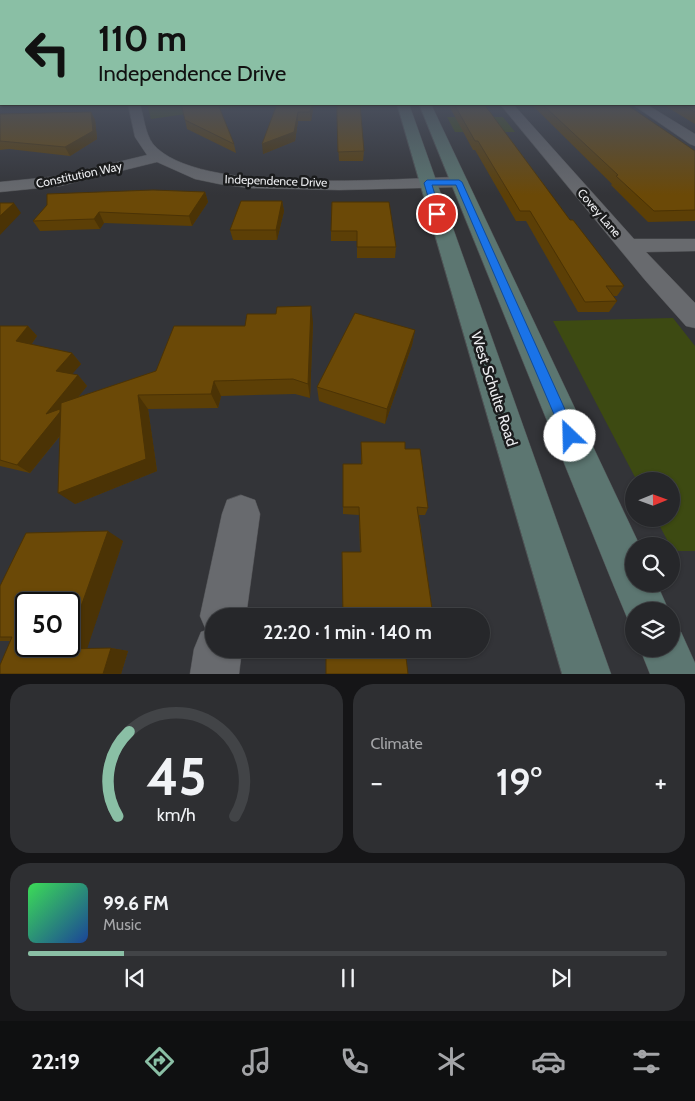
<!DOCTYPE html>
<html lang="en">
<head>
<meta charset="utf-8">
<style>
	:root { --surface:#26272a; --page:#2e2f32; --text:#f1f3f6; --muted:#a4a5a8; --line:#424447; --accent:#8abfa5 }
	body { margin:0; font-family:Cabin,sans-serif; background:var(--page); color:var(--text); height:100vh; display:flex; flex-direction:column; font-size:19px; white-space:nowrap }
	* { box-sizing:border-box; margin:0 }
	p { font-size:16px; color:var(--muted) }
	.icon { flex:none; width:28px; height:28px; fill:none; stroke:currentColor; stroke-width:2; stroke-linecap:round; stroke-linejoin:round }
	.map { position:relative; height:674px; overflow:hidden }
	.details { display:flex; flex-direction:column; gap:10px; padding:10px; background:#151517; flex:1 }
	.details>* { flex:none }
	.guide { position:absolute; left:0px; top:0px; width:695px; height:105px; box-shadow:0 1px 4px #0004,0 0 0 1px var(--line); background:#8abfa5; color:#111; overflow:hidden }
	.needle { width:32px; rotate:89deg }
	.controls { position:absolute; left:625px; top:472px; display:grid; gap:10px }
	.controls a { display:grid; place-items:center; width:55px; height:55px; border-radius:50%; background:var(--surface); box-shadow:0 1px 4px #0004,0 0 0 1px var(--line); font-size:25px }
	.speed { position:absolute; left:15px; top:592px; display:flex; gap:10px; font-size:25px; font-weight:700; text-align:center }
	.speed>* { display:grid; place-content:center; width:65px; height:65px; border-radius:50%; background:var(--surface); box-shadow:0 1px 4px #0004,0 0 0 1px var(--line); line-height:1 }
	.speed .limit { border:2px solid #111; border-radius:8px; background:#fff; color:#111 }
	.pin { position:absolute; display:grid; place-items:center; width:42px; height:42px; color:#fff; margin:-21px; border:2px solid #fff; border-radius:50%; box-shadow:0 1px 5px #0007 }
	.me { position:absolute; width:55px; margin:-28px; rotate:336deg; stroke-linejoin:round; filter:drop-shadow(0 0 4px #0008) }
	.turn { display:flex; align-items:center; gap:18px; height:105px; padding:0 15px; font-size:22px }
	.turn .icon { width:65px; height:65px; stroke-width:2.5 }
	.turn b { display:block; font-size:35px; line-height:42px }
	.big { font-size:38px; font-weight:600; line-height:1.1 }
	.details .tile { flex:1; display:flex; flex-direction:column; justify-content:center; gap:8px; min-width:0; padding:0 18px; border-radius:20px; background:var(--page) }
	.details .dial { align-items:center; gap:0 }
	.dial svg { height:130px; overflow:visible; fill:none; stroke:var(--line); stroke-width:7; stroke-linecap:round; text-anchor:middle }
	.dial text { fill:var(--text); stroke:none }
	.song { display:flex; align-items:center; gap:15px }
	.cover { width:60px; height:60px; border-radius:8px; background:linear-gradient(135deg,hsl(130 70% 55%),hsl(220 70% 35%)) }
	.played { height:5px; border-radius:2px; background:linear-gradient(90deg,var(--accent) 15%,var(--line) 15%) }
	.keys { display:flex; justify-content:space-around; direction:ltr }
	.heat { display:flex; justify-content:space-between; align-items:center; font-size:28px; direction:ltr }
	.details .tiles { flex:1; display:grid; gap:10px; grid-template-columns:1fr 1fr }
	.tile:last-child { grid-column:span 2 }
	.trip { position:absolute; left:205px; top:608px; width:285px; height:50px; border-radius:25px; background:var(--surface); box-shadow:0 1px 4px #0004,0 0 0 1px var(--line); font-weight:600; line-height:50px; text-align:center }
	.menu { display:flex; height:80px; justify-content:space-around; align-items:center; background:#0f1011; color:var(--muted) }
	.menu .icon { width:35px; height:35px }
	.menu .current { color:var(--accent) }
	.menu b { font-size:22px; color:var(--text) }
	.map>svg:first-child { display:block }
	.green { fill:#3d4a12 }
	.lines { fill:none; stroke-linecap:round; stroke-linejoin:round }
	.street-casing { stroke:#515255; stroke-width:1 }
	.secondary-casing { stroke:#515255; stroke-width:1 }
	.street { fill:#686a6e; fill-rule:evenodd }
	.secondary { fill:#5c7671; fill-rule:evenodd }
	.wall { fill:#5c3f06 }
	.shaded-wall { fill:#4b3305 }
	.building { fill:#6b4907; stroke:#4b3305 }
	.route { fill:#1a73e8; stroke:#114b97 }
	.labels { text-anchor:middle; stroke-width:5; stroke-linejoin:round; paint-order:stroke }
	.far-street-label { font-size:12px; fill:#ecedf0; stroke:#1b1c1d }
	.street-label { font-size:15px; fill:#ecedf0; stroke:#1b1c1d }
</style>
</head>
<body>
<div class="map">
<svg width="695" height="674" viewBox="0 0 695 674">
	<rect width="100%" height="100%" fill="#333438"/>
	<path class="green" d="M147,104H257L151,119Z
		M447,117H503L515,132H455Z
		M673,318L695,346V551H673L656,519H671V481H637L553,321Z"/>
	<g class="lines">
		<defs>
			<path id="street" d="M128,104H140C144,117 145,133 153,144C197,196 393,178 459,177L465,178L468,182L465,186L459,187L339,190L249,188L219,184L195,179L157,162L60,186L0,192V182L60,176L147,155L135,137Z
				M500,104H513L634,239H695V251L646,252L695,303V328L686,326L645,280Z
				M632,104H646L695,134V146L690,144Z
				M241,495L255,500L260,514L246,616H214V649H242L239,674H190L194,649L201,632L206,630L200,616L222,514L227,500Z"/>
			<path id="secondary" d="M397,104H409L611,674H562Z
				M419,104H431L640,546H634V584H657L669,611H634V628L631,627L613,584Z
				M671,628L681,632L695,663V674H650L640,649H671Z"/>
		</defs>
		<use href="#street" class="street-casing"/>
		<use href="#secondary" class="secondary-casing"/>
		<use href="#street" class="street"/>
		<use href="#secondary" class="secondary"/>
	</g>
	<path class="wall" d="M695,101V124L662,104H694Z
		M277,104H314L311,121H298L295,141L263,154Z
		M448,104H484L570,220L624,286L617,296H613L617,301L609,312H578L526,221H516L475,150H473Z
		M531,104H626L695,151V221L648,222L611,185L612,184Z
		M91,112L95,120L97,139L70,156L9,149L0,150V114Z
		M185,120L234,144L236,153L187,129Z
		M337,126L364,151L363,161H339Z
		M205,192L208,202L192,226L104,223L100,229L40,231L33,221Z
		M282,201L284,211L277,240H233L230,230Z
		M332,202L396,247L395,258H357V241H331V231Z
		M313,322L310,398L295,394L221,396L218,408L148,409L157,471L75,504L60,436L30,473L0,466V326H28L37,336L31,345L72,353L81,364L72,374L78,375L87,386L78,397L156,371L245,326Z
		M415,330L412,345L385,424L319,401L317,387Z
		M361,442L405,449L428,508L425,515H419L432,609L428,613L402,614L360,552L359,515L343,514V464H361Z
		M123,541L87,648H111L128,651L121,674H0L10,641H0V586Z"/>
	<path class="shaded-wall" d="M312,104H314L311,121L310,112Z
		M91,112L95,120L97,139L70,156L65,147Z
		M298,112V121L295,141L263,154L262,144Z
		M205,192L208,202L192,226L189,216Z
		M282,201L284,211L277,240L276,230Z
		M14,203L21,213L0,235V216Z
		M99,212L104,223L100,229L94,219Z
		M311,306L313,322L310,398L308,384Z
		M28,326L37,336L26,352L16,341Z
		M415,330L412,345L385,424L387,409Z
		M72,353L81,364L66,381L56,371Z
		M78,375L87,386L67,411L74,418L30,473L17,465L46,414Z
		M214,381L221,396L218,408L211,394Z
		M138,395L148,409L157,471L75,504L58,493Z
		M108,531L123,541L86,652L66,649V646H69V640Z
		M111,648L128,651L121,674H103Z"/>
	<path class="building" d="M694,101H695V112L680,104H694Z
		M181,104H218L234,144L185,120Z
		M277,104H312L310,112H298L294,132L262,144Z
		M337,104H360L364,151L338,152L337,117Z
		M454,104H484L570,220H573L624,286H606L617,301L585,302L530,211H520L478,141H475Z
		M542,104H626L695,151V210L654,211L616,176L618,175Z
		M91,112L93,131L65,147L0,141V114Z
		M153,190L205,192L189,216L99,212L94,219L33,221L47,205V194Z
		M241,201H282L276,230H230Z
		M332,202H389L396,247H357V231H331Z
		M0,203H14L0,216Z
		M311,306L308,384L293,379L214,381L211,394L138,395L146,459L58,493L61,403L156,371L174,326H245L247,314H276L277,307Z
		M355,313L415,330L387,409L317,387Z
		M0,326H28L16,341L72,353L56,371L78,375L46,414L60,409V412L17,465L0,460Z
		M361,442H405V449H420L428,508L417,507L432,609L402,610V616H343L342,552H361L359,507H343V464H362Z
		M108,531L69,640V604H26V646H66V649L111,648L103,674H0V665L12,637H0V586L26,533Z
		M326,649H405L408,674H326Z"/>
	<linearGradient id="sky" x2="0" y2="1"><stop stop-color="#1c1d1f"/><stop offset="0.52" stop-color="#4a505e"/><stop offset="1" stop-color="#4a505e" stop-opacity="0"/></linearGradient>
	<rect width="695" height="195" fill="url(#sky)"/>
	<path class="route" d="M427,180H459L462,182L577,436L575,440L570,442L565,440L456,185H432L441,214L437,216L433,214L424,183Z"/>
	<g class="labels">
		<g class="far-street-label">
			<text transform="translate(79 175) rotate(-12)" y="4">Constitution Way</text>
			<text transform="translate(276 181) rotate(2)" y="4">Independence Drive</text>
			<text transform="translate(599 213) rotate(49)" y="4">Covey Lane</text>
		</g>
		<g class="street-label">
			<text transform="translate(494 389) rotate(72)" y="5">West Schulte Road</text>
		</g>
	</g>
</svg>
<div class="controls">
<a><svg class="needle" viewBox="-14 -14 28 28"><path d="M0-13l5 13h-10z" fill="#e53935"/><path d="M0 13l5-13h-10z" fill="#a4a5a8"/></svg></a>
<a><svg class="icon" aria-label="search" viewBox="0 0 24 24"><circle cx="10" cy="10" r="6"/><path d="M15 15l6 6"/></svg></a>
<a><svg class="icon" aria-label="layers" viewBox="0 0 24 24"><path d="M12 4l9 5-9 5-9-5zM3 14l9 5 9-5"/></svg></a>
</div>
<div class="speed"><div class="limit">50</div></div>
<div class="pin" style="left:437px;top:214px;background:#d93025"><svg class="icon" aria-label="arrive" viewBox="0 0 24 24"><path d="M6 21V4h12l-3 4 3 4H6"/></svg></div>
<svg class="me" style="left:570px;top:436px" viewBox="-20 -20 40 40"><circle r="19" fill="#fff"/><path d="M0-13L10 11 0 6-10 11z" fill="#1a73e8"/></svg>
<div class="trip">22:20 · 1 min · 140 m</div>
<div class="guide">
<div class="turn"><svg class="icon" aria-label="left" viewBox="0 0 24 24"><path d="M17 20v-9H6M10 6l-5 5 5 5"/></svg><div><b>110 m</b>Independence Drive</div></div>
</div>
</div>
<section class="details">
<div class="tiles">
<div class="tile dial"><svg viewBox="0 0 100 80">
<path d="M14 69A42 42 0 1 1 86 69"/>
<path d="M14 69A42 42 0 0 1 21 17" stroke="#8abfa5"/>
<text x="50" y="56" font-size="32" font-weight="700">45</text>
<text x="50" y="72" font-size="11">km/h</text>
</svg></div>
<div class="tile"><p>Climate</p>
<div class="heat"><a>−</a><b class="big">19°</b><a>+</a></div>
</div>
<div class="tile">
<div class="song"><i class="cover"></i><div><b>99.6 FM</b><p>Music</p></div></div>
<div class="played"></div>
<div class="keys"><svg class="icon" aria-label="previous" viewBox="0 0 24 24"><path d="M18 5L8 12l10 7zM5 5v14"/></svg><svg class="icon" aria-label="pause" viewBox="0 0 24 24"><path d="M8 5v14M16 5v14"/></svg><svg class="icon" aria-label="next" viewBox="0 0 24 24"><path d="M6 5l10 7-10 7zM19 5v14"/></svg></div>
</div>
</div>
</section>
<nav class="menu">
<b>22:19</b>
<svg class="icon current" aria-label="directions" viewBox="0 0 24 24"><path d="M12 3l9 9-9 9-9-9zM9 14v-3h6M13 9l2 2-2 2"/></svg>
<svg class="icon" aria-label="music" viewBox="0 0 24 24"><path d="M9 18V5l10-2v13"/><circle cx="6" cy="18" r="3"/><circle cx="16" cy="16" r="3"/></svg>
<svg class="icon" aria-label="phone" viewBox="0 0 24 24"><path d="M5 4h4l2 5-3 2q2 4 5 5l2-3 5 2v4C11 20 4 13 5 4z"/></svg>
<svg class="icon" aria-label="climate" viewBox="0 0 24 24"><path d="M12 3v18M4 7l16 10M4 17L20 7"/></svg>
<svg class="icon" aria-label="car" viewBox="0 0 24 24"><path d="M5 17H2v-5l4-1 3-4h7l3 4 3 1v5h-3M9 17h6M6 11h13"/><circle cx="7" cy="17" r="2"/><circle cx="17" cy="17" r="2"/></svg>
<svg class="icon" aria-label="filters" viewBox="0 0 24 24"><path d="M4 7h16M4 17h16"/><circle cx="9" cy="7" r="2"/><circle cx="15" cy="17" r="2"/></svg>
</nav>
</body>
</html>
